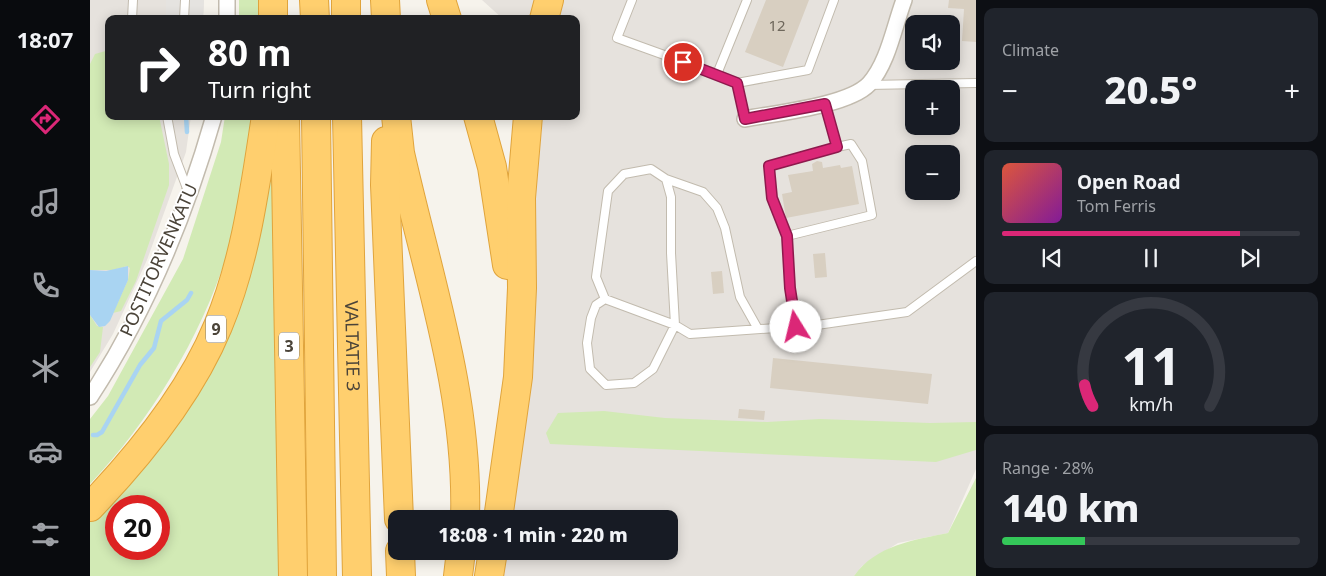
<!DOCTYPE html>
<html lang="en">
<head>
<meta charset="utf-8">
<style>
	:root { --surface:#171b24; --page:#20242c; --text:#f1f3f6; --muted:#9ea1a6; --line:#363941; --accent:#db2777 }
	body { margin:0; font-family:"Noto Sans",sans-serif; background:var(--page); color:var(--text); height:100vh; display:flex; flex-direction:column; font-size:19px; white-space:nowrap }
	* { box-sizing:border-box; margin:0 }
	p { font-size:16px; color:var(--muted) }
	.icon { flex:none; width:28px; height:28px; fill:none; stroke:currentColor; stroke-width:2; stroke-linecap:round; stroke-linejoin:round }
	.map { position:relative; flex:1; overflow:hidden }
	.sheet { display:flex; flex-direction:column; gap:8px; padding:8px; background:#0d0f14; width:350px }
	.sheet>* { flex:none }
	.guide { position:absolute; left:15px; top:15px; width:475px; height:105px; border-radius:10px; box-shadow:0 2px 12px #0003; background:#202124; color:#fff; overflow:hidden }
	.tools { position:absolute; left:815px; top:15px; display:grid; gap:10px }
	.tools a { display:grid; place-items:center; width:55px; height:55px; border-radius:10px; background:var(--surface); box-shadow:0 2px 12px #0003; font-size:25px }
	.speed { position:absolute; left:15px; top:495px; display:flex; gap:10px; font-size:25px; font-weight:700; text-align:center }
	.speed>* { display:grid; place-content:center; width:65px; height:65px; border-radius:50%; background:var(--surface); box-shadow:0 2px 12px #0003; line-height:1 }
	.speed .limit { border:8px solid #d22; background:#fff; color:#111 }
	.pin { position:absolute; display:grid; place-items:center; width:42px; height:42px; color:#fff; margin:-21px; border:2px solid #fff; border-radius:50%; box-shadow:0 1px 5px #0007 }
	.me { position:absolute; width:55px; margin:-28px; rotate:351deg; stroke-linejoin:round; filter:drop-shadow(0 0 4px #0008) }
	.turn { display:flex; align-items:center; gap:18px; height:105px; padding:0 20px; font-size:22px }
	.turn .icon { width:65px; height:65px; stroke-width:2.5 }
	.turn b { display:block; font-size:35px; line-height:42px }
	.big { font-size:38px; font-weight:800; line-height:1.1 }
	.sheet .widget { flex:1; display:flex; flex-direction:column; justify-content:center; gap:8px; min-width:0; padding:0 18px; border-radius:10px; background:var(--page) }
	.sheet .dial { align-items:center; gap:0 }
	.dial svg { height:130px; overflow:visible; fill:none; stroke:var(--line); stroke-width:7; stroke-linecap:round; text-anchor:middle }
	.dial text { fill:var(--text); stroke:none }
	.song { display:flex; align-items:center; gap:15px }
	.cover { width:60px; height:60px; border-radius:8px; background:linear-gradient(135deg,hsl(10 70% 55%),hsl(290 70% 35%)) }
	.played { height:5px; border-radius:2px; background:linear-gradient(90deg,var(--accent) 80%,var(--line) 80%) }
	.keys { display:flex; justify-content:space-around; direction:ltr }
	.heat { display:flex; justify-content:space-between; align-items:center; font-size:28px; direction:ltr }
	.charge { height:8px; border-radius:4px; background:linear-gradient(90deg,#34c759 28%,var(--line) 0) }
	.trip { position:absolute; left:298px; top:510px; width:290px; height:50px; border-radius:10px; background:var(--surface); box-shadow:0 2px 12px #0003; font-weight:800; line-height:50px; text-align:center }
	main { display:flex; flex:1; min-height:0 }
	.dock { display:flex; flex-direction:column; width:90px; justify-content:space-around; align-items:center; background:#090b0e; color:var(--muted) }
	.dock .icon { width:35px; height:35px }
	.dock .current { color:var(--accent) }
	.dock b { font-size:22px; color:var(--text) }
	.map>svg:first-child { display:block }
	.industrial { fill:#e6e2dd; fill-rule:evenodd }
	.green { fill:#d2eab5; fill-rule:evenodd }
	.parking { fill:#e5e3e0 }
	.water { fill:#a9d4f2 }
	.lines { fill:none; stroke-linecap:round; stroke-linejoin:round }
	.stream { stroke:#a9d4f2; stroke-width:4.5 }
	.building { fill:#d8cfc1 }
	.lane-casing { stroke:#c2bbae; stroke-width:10 }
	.street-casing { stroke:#c2bbae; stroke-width:18 }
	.highway-casing { stroke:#e0a43c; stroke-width:30 }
	.lane { stroke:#fff; stroke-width:8 }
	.street { stroke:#fff; stroke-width:15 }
	.highway { stroke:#ffcf6e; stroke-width:28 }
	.route-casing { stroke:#8e194d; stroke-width:12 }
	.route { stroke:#db2777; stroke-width:9 }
	.labels { text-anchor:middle; stroke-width:4; stroke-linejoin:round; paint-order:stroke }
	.number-label { font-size:15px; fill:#6e675b }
	.shield { fill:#fff; stroke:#817c74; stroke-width:1 }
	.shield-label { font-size:16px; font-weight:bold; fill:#4b4439 }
	.street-label { font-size:18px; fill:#4b4439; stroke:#fff }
</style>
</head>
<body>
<main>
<nav class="dock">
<b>18:07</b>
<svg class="icon current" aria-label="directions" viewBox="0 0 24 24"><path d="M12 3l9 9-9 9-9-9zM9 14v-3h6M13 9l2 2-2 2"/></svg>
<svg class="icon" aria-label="music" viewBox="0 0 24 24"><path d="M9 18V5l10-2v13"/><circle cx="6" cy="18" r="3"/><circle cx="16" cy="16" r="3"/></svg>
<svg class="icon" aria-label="phone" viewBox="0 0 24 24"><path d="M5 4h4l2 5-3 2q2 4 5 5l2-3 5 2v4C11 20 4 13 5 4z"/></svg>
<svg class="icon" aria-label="climate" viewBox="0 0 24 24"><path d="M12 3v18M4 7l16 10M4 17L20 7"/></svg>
<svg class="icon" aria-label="car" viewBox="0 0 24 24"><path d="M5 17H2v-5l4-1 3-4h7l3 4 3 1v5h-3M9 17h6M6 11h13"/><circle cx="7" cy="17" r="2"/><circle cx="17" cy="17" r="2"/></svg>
<svg class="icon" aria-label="filters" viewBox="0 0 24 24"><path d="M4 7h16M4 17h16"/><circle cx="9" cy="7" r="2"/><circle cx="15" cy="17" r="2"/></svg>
</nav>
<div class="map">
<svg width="886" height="576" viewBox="0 0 886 576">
	<rect width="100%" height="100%" fill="#f6f3ec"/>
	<path class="industrial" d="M0,0H114L113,19H19V116H101L96,152L57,260L23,334L0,372Z
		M392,0H886V469L858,533L808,543L772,566L764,576H412L415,551H579V519H420L441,231L453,116H486V19H413ZM824,24H861V61H824ZM824,89H861V126H824ZM824,154H861V191H824Z"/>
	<path class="green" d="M149,0H168V19H149Z
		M19,50V116H69L79,164V185L46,281L31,311L23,313L38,280L40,268L37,266L23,270H0V64L5,54Z
		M135,116H161C158,156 153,194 143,232C121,322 63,418 0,484V419L18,396L93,259L131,142Z
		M175,179L185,180L191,576H0V518L108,376ZM26,506H69V549H26Z
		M0,315L7,326L13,327L10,352L0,367Z
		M514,411L575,418L677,422L730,419L840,423L886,422V450L846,462L460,444L456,433L468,413Z
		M886,478V576H764C786,545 824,540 858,533Z"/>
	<path class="parking" d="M76,0H114L113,19H76Z"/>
	<path class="water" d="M38,266V280L20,321L15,326L9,327L0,315V270L16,271Z"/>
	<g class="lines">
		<path class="stream" d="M96,116L97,132
			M3,435H7L12,432L50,365L64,348L71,321L97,300L101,293"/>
	</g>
	<path class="building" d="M676,0H719L693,67L655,52Z
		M859,0H886V42L872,41L874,9L858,8Z
		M727,161L732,162L733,168L750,165L751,168L762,166L769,204L696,218L692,194L702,192L698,175L723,171L722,164Z
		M735,253L737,277L725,278L723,254Z
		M632,271L634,293L623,294L621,272Z
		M683,358L842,374L838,404L680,388Z
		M649,409L675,411L674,420L648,418Z"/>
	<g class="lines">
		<defs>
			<path id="lane" d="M542,0L527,38L627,74
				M42,19L43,0
				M94,19L95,0
				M647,83L718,70L744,0
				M778,85L886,83
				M735,103L747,147L679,166L682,198L697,236L782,215L772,161L761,144L747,147
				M77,116L84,154L98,191
				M655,119L647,83L627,74L657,0
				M576,179L613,192L627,208L635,228L650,297L668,329
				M697,236L700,287L706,327
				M515,299L506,305L501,318L497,343L500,369L516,385L544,383L563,369L585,325L581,253V197L576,179L561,169L534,174L518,191L506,277L515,299L585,325L600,334L727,325L817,312L886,261"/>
			<path id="street" d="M137,19V0
				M655,119C685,113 758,106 779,84C798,63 804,27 814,0
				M0,397C56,312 96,214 124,116"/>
			<g id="highway">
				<path d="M224,0L225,19"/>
				<path d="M256,0V19"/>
				<path d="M295,0L296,19"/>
				<path d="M351,0L357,19"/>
				<path d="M183,19V0"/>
				<path d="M454,19L459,0"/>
				<path d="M195,116L203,576"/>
				<path d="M226,116L232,576"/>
				<path id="s1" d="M257,116L267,576"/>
				<path d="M306,116L310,153C337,274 379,394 375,519"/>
				<path d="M388,116L402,167L417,265"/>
				<path d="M296,141L295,185L309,519"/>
				<path d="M0,507C50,455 100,394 128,326C156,259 165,187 176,116"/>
				<path d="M408,519L428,377L432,288L431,198L438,116"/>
				<path d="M310,551L311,576"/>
				<path d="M368,576L371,551"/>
				<path d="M399,576L403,551"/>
			</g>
		</defs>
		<use href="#lane" class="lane-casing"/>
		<use href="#street" class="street-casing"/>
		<use href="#highway" class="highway-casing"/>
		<use href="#lane" class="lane"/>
		<use href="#street" class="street"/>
		<use href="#highway" class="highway"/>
	</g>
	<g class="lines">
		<defs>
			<path id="route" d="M593,62L647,83L655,119L735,104L747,147L679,166L682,198L697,236L700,288L706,327"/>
		</defs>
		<use href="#route" class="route-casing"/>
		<use href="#route" class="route"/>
	</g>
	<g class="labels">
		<g class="number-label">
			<text x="687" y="31">12</text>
		</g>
		<g class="shield">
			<rect x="116" y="315.5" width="20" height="27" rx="4"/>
			<rect x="189" y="332.5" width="20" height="27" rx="4"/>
		</g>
		<g class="shield-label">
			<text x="126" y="335">9</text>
			<text x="199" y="352">3</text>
		</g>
		<g class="street-label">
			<text transform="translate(69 260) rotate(-66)" y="6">POSTITORVENKATU</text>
			<text dy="6" stroke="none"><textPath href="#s1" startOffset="230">VALTATIE 3</textPath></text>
		</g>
	</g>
</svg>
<div class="tools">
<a><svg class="icon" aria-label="sound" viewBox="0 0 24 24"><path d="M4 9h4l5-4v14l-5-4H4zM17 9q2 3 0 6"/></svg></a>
<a>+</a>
<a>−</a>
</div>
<div class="speed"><div class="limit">20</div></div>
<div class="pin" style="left:593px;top:62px;background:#d93025"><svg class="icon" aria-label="arrive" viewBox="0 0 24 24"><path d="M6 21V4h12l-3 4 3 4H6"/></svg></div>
<svg class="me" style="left:706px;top:327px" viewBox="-20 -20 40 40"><circle r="19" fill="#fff"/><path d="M0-13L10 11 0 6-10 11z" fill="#db2777"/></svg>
<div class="trip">18:08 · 1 min · 220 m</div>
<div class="guide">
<div class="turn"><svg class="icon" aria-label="right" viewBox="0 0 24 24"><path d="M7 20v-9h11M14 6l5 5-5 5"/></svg><div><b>80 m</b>Turn right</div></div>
</div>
</div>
<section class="sheet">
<div class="widget"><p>Climate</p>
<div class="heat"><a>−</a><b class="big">20.5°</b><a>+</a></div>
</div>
<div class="widget">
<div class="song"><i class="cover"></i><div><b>Open Road</b><p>Tom Ferris</p></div></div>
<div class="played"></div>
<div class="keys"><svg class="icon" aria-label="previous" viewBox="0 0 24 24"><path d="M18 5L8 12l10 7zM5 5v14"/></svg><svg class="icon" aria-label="pause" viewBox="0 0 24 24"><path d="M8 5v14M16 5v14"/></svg><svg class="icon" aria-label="next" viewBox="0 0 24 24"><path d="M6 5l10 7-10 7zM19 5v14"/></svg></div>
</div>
<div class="widget dial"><svg viewBox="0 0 100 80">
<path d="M14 69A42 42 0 1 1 86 69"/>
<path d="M14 69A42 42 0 0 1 9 56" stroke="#db2777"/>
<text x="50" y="56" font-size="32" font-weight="700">11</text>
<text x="50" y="72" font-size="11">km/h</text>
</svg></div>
<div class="widget"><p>Range · 28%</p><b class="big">140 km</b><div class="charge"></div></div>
</section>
</main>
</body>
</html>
